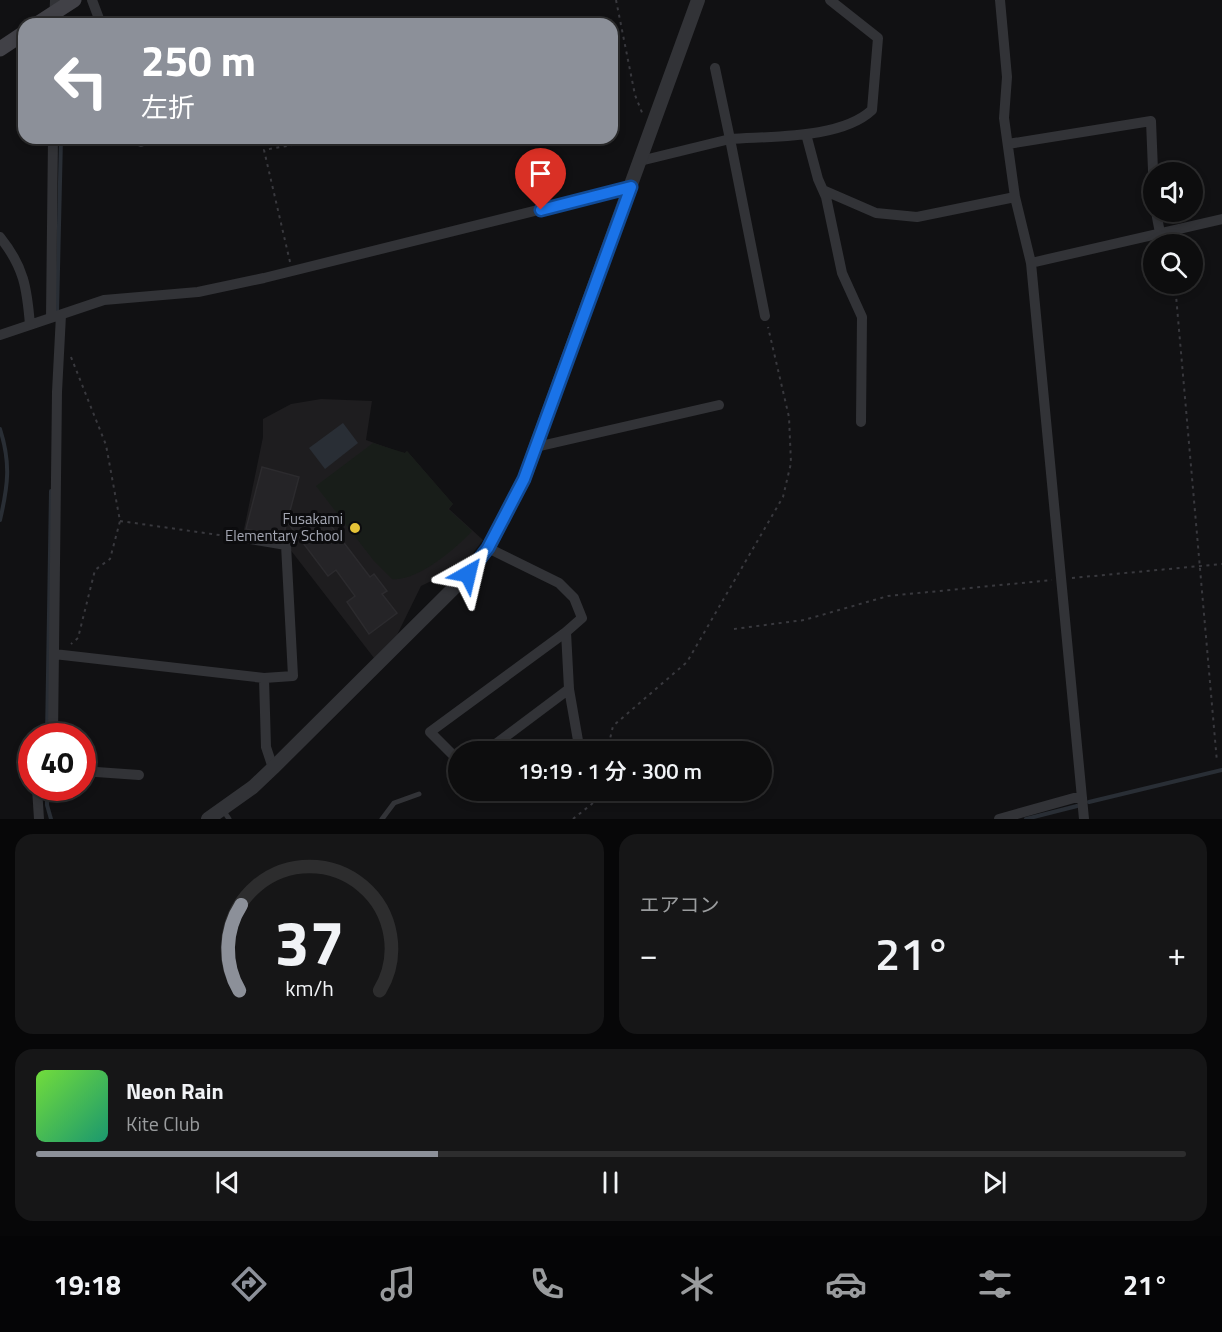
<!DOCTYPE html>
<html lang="ja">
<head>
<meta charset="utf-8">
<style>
	:root { --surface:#0d0d0e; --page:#161617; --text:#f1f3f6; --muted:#9a9c9e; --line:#2d2d2e; --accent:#8c9099 }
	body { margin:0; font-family:"Titillium Web","Noto Sans JP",sans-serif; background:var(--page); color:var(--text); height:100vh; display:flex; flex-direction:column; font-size:22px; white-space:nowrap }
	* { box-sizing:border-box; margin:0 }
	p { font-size:20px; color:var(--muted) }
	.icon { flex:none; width:33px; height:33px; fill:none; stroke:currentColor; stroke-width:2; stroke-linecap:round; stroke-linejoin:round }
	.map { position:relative; height:819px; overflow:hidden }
	.side { display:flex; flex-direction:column; gap:15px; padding:15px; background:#070708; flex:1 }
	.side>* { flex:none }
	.hud { position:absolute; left:18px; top:18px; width:600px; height:126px; border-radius:18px; box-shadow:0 3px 9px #0003,0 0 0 2px var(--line); background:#8c9099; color:#fff; overflow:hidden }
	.controls { position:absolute; left:1143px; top:162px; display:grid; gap:12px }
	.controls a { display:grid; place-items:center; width:60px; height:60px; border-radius:50%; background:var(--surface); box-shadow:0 3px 9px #0003,0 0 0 2px var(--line); font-size:30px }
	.speed { position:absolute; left:18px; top:723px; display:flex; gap:12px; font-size:30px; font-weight:700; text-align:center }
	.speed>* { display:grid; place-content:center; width:78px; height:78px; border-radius:50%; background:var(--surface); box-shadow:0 3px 9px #0003,0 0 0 2px var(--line); line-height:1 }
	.speed .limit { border:9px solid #d22; background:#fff; color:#111 }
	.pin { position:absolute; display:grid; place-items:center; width:51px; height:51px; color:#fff; margin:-62px -26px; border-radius:50% 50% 50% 0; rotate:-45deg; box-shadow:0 0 6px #0007 }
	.pin .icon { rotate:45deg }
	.me { position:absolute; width:66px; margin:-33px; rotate:37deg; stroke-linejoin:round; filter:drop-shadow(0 0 4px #0008) }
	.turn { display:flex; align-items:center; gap:21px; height:126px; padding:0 24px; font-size:27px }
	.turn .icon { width:78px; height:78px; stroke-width:2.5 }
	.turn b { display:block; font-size:42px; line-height:51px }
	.big { font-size:45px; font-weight:600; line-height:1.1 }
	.side .tile { flex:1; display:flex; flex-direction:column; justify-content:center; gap:9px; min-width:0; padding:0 21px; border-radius:18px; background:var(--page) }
	.side .dial { align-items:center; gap:0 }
	.dial svg { height:156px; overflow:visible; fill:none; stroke:var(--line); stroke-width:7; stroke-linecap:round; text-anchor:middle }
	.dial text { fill:var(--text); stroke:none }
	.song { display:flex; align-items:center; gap:18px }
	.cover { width:72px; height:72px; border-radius:9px; background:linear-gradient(135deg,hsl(100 70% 55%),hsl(160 70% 35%)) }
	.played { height:6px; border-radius:3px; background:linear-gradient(90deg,var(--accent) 35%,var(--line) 35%) }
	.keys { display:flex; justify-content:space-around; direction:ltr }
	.heat { display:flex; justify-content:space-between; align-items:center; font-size:33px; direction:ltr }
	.side .tiles { flex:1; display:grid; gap:15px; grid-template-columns:1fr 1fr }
	.tile:last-child { grid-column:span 2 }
	.trip { position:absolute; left:448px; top:741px; width:324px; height:60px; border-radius:30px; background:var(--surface); box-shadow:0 3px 9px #0003,0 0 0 2px var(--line); font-weight:600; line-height:60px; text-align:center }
	.menu { display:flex; height:96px; justify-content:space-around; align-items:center; background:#050506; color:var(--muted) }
	.menu .icon { width:42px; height:42px }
	.menu .active { color:var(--accent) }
	.menu b { font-size:27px; color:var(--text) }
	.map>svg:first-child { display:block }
	.built { fill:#1e1d1f }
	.green { fill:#181d19 }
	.water { fill:#292e35 }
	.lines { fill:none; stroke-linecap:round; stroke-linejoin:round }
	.stream { stroke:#292e35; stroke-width:4 }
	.building { fill:#252427; stroke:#2c2b2e; stroke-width:1.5 }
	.path { stroke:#39393e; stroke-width:2; stroke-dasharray:3 4.5; stroke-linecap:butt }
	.service { stroke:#323337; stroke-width:5 }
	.minor { stroke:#323337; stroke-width:10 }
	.tertiary { stroke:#323337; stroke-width:14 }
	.secondary { stroke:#414147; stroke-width:15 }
	.route-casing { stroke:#114b97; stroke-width:15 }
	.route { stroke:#1a73e8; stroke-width:10 }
	.poi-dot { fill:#e5c337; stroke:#0c0c0e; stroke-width:2 }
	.labels { text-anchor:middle; stroke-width:6; stroke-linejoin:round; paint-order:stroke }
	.poi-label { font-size:15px; fill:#a3a6b2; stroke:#0c0c0e; text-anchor:end }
</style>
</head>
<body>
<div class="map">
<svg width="1222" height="819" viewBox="0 0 1222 819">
	<rect width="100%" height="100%" fill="#111113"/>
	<path class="built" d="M321,399L372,401L366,440L397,451L405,453L407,451L453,504L449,509L483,540L464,565L421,586L397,635L374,658L289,548L243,534L263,437V419L291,404Z"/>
	<path class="green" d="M373,443L405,453L407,451L453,504L448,509L472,531C456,549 416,582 392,579L374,561L316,486Z"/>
	<path class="water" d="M343,423L358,443L325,469L309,448Z"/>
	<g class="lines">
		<path class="stream" d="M63,24V20
			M57,313L61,138
			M0,429C11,463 8,486 0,520
			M47,736L51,491
			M47,788V805L51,819
			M1089,802L1222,770
			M1026,819L1077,806"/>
	</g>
	<path class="building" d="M262,467L299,477L283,537L246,529Z
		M322,514L370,577L374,574L387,591L382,594L397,613L369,634L347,602L355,596L336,570L328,576L288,523L304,527Z"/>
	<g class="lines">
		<path class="path" d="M616,0L635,95L643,115
			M290,262L264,150L331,138
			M1175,284L1217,762
			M71,357L106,445L120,521L110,559L95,570L78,638L71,644
			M120,521L233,537
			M1072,578L1222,564
			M734,629L804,620L888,596L1052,580
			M607,752L613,726L687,662L783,497L791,463L789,417L768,327
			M573,819L603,795V790"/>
		<path class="service" d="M223,810L229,819
			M382,819L394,803L419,794"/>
		<path class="minor" d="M92,0L101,24
			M1000,0L1007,77L1004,118L1015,197L1031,263L1084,819
			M54,24L55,0
			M715,68L730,139C772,136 841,139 872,110L878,38L830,0
			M806,134L818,179L826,197L842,273L862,317L861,422
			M140,138L141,142
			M1008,144L1151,121L1154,195
			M640,161L730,139L765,316
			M823,190L876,213L917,217L1015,197
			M1156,212L1160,233
			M0,237C24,267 27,288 30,325
			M1031,263L1222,219
			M51,317L53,138
			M0,335L104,300L198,292L264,278L631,187
			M536,447L719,405
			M244,538L286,545L293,676L264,678
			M488,548L559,583L574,598L582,618L566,632
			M54,654L264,678L266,747L273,768
			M53,736L57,392L61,315
			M485,752L569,689
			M459,761L430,732L566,632L569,689L580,752
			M82,771L139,775
			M37,788L39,819
			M526,790L537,793L541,790
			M999,819L1081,796"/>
		<path class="tertiary" d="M208,819L253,787L273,768L468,574L488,548L524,479L698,0"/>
		<path class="secondary" d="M37,24L74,0
			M0,49L24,33"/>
	</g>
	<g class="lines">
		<defs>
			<path id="route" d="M468,574L488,548L524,479L631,187L541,210"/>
		</defs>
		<use href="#route" class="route-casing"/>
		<use href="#route" class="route"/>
	</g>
	<circle class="poi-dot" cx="355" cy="528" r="6"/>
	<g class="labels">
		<g class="poi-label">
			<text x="343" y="524">Fusakami<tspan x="343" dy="17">Elementary School</tspan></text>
		</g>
	</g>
</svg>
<div class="controls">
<a><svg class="icon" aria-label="sound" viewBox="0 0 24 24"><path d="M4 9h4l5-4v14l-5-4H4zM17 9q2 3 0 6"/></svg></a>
<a><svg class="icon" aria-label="search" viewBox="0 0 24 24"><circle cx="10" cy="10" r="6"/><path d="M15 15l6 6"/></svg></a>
</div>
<div class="speed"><div class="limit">40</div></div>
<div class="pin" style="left:541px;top:210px;background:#d93025"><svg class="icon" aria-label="arrive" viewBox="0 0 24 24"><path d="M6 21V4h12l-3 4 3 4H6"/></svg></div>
<svg class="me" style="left:468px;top:574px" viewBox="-20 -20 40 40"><path d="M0-17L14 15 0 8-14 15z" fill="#1a73e8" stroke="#fff" stroke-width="4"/></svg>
<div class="trip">19:19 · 1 分 · 300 m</div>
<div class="hud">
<div class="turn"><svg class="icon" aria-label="left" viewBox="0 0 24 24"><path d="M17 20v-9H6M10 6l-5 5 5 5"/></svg><div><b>250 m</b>左折</div></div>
</div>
</div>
<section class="side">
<div class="tiles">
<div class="tile dial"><svg viewBox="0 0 100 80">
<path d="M14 69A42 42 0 1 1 86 69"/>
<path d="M14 69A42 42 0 0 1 15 25" stroke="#8c9099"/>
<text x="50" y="56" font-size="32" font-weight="700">37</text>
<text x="50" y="72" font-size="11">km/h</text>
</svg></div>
<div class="tile"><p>エアコン</p>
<div class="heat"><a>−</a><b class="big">21°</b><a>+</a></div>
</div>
<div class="tile">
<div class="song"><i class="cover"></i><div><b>Neon Rain</b><p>Kite Club</p></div></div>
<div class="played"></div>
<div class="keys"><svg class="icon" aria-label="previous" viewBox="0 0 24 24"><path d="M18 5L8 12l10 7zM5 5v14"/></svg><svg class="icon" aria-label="pause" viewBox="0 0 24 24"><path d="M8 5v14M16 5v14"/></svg><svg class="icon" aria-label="next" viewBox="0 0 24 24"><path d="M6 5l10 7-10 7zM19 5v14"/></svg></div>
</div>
</div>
</section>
<nav class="menu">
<b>19:18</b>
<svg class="icon active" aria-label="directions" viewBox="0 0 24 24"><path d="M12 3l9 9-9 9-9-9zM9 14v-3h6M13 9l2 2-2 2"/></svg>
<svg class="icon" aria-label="music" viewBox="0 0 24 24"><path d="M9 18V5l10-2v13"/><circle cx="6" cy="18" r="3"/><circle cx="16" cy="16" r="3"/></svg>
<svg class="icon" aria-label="phone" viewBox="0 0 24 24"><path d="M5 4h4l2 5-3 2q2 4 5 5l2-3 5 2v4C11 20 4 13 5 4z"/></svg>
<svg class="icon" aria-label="climate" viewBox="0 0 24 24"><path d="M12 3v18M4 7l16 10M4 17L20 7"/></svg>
<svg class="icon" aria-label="car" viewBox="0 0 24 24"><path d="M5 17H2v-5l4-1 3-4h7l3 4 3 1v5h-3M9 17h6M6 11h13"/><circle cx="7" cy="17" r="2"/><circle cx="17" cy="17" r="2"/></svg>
<svg class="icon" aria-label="filters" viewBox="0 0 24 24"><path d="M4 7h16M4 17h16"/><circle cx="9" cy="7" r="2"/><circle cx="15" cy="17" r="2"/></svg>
<b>21°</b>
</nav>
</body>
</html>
